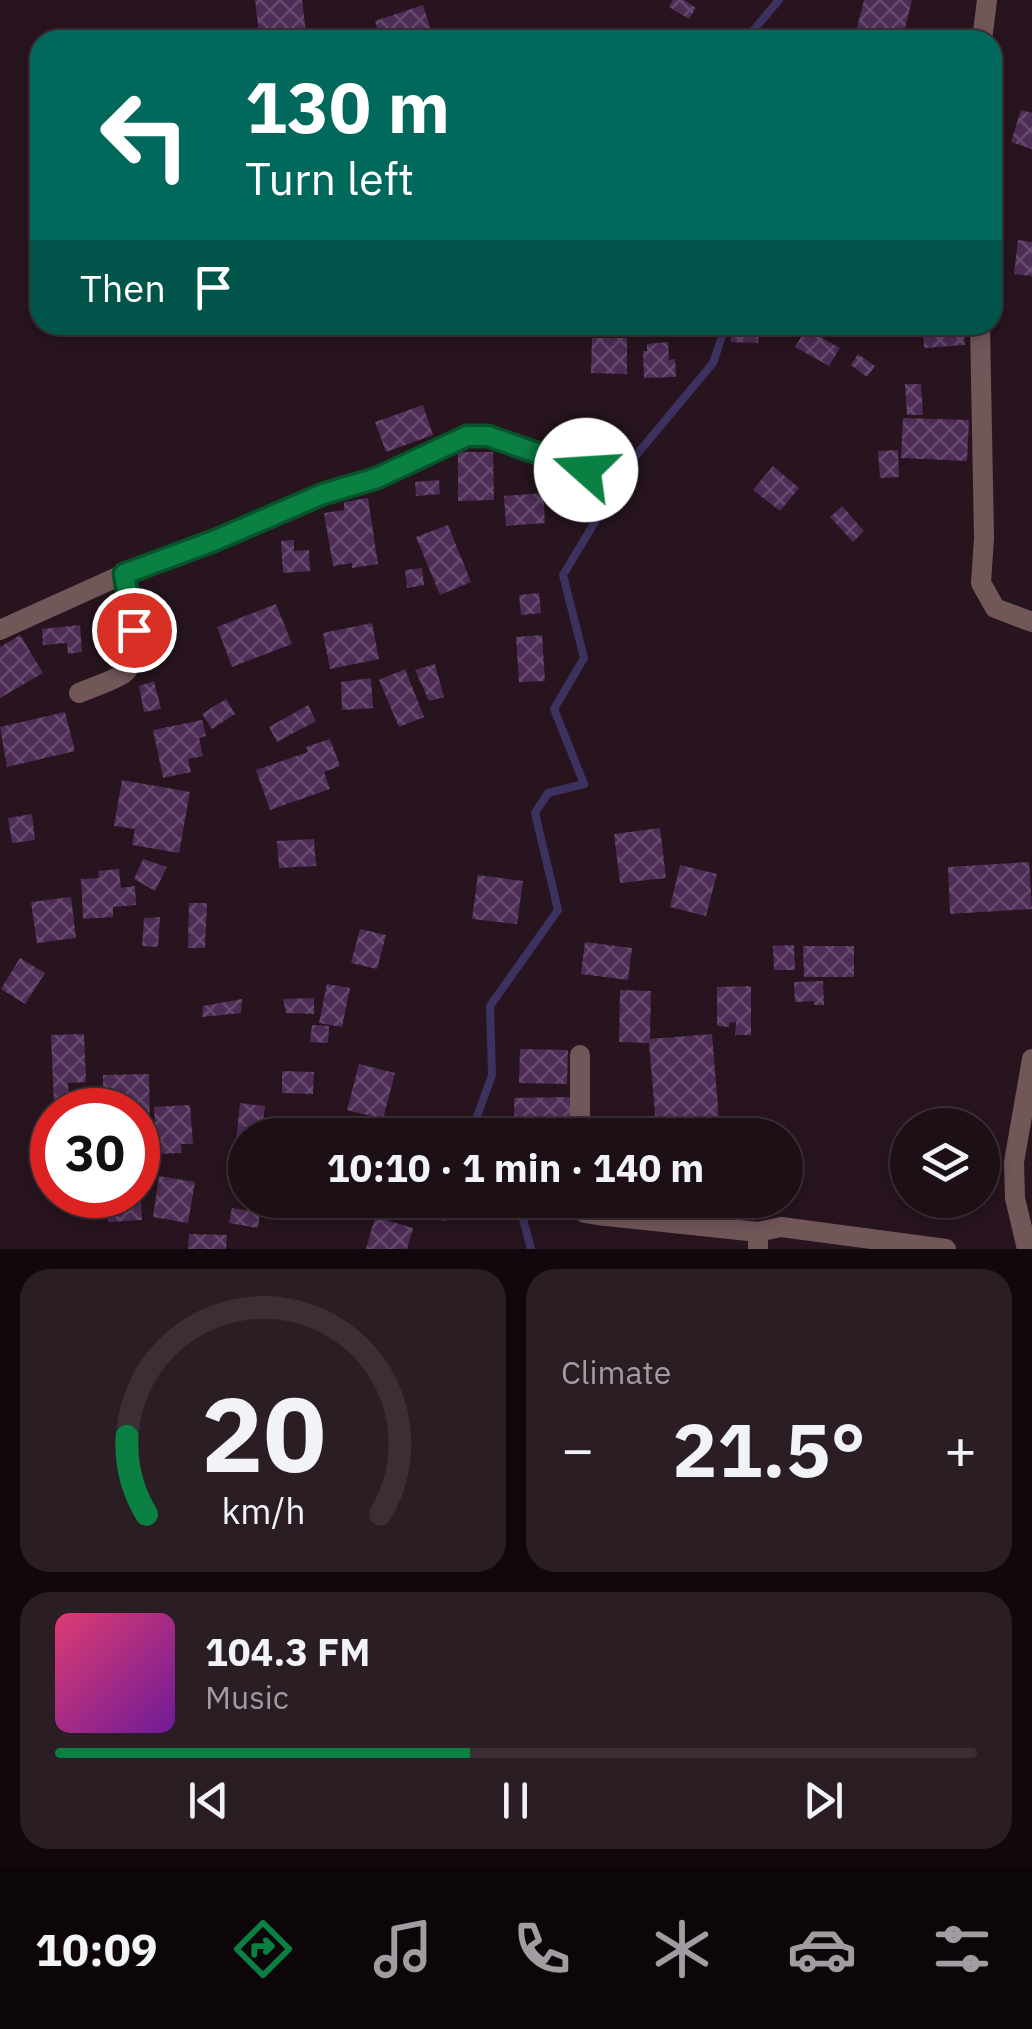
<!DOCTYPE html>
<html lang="en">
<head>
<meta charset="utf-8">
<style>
	:root { --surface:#1d0f16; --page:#2a1d23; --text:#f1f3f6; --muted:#a09ca1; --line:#3b2f35; --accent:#0b8043 }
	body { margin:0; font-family:"IBM Plex Sans",sans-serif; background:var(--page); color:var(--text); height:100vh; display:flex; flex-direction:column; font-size:38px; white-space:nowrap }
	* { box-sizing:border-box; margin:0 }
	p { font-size:32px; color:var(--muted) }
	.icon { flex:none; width:55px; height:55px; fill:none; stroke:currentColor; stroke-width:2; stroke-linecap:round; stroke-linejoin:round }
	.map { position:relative; height:1249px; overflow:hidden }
	.drawer { display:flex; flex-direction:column; gap:20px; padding:20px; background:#10080c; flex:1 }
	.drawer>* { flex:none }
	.guide { position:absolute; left:30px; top:30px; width:972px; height:305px; border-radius:30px; box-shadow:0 5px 15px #0003,0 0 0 2px var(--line); background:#00695c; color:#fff; overflow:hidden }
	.tools { position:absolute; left:890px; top:1108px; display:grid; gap:20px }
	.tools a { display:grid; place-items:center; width:110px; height:110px; border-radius:50%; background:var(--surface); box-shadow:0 5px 15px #0003,0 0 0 2px var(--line); font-size:50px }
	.speed { position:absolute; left:30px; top:1088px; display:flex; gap:20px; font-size:50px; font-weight:700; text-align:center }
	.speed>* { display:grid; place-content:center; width:130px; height:130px; border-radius:50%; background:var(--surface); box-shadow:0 5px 15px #0003,0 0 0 2px var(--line); line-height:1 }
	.speed .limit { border:15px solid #d22; background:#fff; color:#111 }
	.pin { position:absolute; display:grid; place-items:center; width:85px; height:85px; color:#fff; margin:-42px; border:5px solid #fff; border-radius:50%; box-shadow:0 2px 10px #0007 }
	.me { position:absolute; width:110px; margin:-55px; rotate:289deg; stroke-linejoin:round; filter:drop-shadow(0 0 8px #0008) }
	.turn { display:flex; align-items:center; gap:35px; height:210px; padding:0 50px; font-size:45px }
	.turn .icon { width:130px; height:130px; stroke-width:2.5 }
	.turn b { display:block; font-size:70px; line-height:85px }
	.then { display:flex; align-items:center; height:95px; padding:0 50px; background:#0003; gap:20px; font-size:38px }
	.big { font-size:75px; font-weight:700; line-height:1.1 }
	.drawer .card { flex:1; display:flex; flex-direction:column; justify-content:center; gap:15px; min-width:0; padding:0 35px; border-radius:30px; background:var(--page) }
	.drawer .dial { align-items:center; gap:0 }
	.dial svg { height:260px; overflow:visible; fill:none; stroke:var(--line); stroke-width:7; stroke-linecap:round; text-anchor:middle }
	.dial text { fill:var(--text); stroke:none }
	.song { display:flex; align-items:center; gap:30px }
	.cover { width:120px; height:120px; border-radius:15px; background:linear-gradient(135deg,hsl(340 70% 55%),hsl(280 70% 35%)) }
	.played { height:10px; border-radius:5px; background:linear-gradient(90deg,var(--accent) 45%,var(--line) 45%) }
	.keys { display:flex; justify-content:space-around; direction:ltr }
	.heat { display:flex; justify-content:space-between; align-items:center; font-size:55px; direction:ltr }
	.drawer .tiles { flex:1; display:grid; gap:20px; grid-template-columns:1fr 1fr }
	.card:last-child { grid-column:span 2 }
	.trip { position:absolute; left:228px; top:1118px; width:575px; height:100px; border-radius:50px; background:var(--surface); box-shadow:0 5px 15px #0003,0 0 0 2px var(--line); font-weight:700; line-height:100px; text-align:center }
	.tab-bar { display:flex; height:160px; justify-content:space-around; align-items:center; background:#0c0609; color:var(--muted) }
	.tab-bar .icon { width:70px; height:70px }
	.tab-bar .active { color:var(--accent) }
	.tab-bar b { font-size:45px; color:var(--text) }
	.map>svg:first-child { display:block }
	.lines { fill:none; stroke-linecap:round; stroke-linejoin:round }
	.stream { stroke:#3c3260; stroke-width:8 }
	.building { fill:url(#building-cross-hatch) }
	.minor { stroke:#725759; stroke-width:20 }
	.route-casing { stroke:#07532c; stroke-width:25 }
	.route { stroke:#0b8043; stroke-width:18 }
</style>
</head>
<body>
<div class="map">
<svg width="1032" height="1249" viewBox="0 0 1032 1249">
	<defs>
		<pattern id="building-cross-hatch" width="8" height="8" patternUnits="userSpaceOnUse" patternTransform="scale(2.5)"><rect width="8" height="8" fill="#4d2c55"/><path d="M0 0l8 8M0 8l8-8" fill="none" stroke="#664a6d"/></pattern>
	</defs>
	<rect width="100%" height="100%" fill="#27141e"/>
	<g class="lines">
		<path class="stream" d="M745,40L779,0
			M488,1135L475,1122L492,1075L490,1006L558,910L535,813L548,793L584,784L554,709L584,658L563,575L633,459L713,363L726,325
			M518,1200L531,1249"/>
	</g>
	<path class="building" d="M255,0H302L307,40H260Z
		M673,0H684L696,8L689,19L669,7Z
		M864,0H912L902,40H854Z
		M423,5L434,40H381L375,21Z
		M1021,110L1032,113V149L1011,142Z
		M1018,240L1032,242V276L1014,274Z
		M731,325H769V331L759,330L758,343L731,342Z
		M923,325H964L965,345L924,348Z
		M806,329L840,348L829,366L795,347Z
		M592,338H627V374L591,373Z
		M668,342L669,360L675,359L676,377L644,378L643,351H647V344Z
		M858,354L875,366L867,377L851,365Z
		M905,384H921L923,415H907Z
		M423,405L433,435L386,452L375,422Z
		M903,418L969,420L967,461L901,458Z
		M898,450L899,477L880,478L878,451Z
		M458,452H493L494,500L458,501Z
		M773,466L799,488L780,511L753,490Z
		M439,480L440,494L416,496L415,482Z
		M543,493L545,523L506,526L504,496Z
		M368,498L378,564L352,568V563L333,566L324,513L344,510V502Z
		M842,506L864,531L853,542L830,517Z
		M448,525L471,582L440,595L416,537Z
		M294,540V551L309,550L310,571L283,573L281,541Z
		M422,568L424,585L407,588L405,570Z
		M539,593L541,613L521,615L519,595Z
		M276,604L292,644L232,667L217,627Z
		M372,623L379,659L330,669L323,633Z
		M80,625L82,652L68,654L67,643L43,645L42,629Z
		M20,635L43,673L0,698V647Z
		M542,635L545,681L519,682L516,637Z
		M435,664L444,697L429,701L415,670Z
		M405,669L424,717L399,727L379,680Z
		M371,678L373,708L342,710L341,682Z
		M154,681L161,709L144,712L139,686Z
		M226,699L235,714L212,729L202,714Z
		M308,705L316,721L277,742L269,727Z
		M65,712L75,751L7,767L0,727Z
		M202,720L206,736L199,738L203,756L188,759L191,772L163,778L153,730Z
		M330,739L340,766L324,772L330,789L270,810L256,770L308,752L306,747Z
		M122,780L190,792L179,853L132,845L135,829L114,826Z
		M32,814L35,840L12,843L8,818Z
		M660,828L666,878L620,883L614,834Z
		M314,839L316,866L279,868L277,841Z
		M143,859L167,867L155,891L134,879Z
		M1029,862L1032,909L950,914L948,867Z
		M680,865L717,874L706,916L670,907Z
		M119,869L121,888L135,886L136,905L113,907V917L83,919L81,879L99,878L98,871Z
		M478,875L523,881L517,924L472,919Z
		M71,897L76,938L37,943L31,902Z
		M189,903H207L205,948H188Z
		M160,917L158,947L142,946L144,918Z
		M360,929L386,935L377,969L351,963Z
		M585,942L632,948L628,980L581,974Z
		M794,945L795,970H774L773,946Z
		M803,946H854V977H804Z
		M20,958L45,973L25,1004L1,989Z
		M823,981L824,1005H814V1001L795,1002L794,982Z
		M327,984L350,988L342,1027L319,1023Z
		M751,986V1035H735L736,1022L729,1023V1027L717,1026V987Z
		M620,990L651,991L650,1039L712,1034L719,1120L656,1126L649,1043L619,1042Z
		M314,998V1014L286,1013L283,999Z
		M242,999L241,1013L202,1017L203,1006Z
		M312,1025L329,1026L328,1043L310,1042Z
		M84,1034L86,1082L68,1083L69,1103L54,1104L51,1035Z
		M520,1049L568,1050L567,1084L519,1083Z
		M359,1064L395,1073L383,1119L347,1110Z
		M282,1071L314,1072L313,1094L282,1093Z
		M149,1074L150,1136H138V1110H103V1075Z
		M570,1097L572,1135H515L514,1098Z
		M240,1103L265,1106L261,1135H245V1144L236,1143Z
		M190,1105L193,1144H181L182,1153L156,1154L154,1107Z
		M301,1116H341L342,1135H301Z
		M159,1176L195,1182L188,1223L153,1217Z
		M141,1200L142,1220L108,1222L107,1202Z
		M446,1200H481L483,1217L442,1221L439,1201Z
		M232,1208L260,1212L258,1228L229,1223Z
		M375,1217L413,1228L407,1249H366Z
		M189,1234L227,1235L226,1249H188Z"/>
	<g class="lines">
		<path class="minor" d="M982,40L987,0
			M980,325L984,538L981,583L995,608L1032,622
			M0,630L124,574L217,540L323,493L377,478L467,435L488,436L586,470
			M79,693C93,687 110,682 123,674C145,659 130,596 124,574
			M580,1055V1135
			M580,1200L585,1213L597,1215L758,1232
			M758,1249V1232L781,1227L946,1249
			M1027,1249L1015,1198L1014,1162L1032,1059"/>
	</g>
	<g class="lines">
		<defs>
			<path id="route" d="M134,630L124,574L216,540L323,494L377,478L467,436H488L586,470"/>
		</defs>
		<use href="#route" class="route-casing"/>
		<use href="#route" class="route"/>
	</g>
</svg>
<div class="tools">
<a><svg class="icon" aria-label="layers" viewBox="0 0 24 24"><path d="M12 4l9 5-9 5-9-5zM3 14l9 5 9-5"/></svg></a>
</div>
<div class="speed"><div class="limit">30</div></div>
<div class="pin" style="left:134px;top:630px;background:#d93025"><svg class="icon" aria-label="arrive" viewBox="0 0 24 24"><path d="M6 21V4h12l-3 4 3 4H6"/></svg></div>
<svg class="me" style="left:586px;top:470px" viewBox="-20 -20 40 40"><circle r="19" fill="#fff"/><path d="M0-13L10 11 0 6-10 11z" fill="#0b8043"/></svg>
<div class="trip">10:10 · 1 min · 140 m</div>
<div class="guide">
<div class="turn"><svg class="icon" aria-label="left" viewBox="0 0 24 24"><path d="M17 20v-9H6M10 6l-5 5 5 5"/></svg><div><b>130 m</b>Turn left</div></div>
<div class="then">Then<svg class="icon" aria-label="arrive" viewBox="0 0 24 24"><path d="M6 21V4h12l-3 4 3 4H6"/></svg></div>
</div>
</div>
<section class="drawer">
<div class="tiles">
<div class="card dial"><svg viewBox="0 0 100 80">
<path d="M14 69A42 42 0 1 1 86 69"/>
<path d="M14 69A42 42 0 0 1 8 45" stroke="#0b8043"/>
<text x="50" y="56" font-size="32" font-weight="700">20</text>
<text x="50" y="72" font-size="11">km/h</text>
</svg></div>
<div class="card"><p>Climate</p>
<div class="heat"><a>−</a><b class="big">21.5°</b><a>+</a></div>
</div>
<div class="card">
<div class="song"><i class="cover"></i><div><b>104.3 FM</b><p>Music</p></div></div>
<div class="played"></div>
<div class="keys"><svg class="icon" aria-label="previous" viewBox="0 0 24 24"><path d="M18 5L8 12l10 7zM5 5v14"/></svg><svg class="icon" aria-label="pause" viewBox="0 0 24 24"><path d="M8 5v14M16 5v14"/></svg><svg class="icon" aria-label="next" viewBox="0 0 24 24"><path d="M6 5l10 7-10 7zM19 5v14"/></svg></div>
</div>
</div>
</section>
<nav class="tab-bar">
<b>10:09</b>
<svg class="icon active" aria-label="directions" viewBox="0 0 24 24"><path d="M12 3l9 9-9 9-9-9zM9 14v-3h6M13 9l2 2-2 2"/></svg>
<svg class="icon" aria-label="music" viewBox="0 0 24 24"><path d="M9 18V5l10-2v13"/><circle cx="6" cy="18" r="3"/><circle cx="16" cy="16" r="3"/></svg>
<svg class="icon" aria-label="phone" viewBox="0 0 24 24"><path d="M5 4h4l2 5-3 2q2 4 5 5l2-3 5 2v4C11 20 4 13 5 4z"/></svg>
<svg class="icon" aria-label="climate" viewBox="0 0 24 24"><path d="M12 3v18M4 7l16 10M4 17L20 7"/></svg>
<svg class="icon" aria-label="car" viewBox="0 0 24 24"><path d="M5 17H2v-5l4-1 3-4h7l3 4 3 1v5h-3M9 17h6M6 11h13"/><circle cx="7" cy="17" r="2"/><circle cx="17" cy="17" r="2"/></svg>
<svg class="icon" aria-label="filters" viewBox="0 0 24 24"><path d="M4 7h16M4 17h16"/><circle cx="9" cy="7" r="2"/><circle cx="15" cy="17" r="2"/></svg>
</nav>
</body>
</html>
